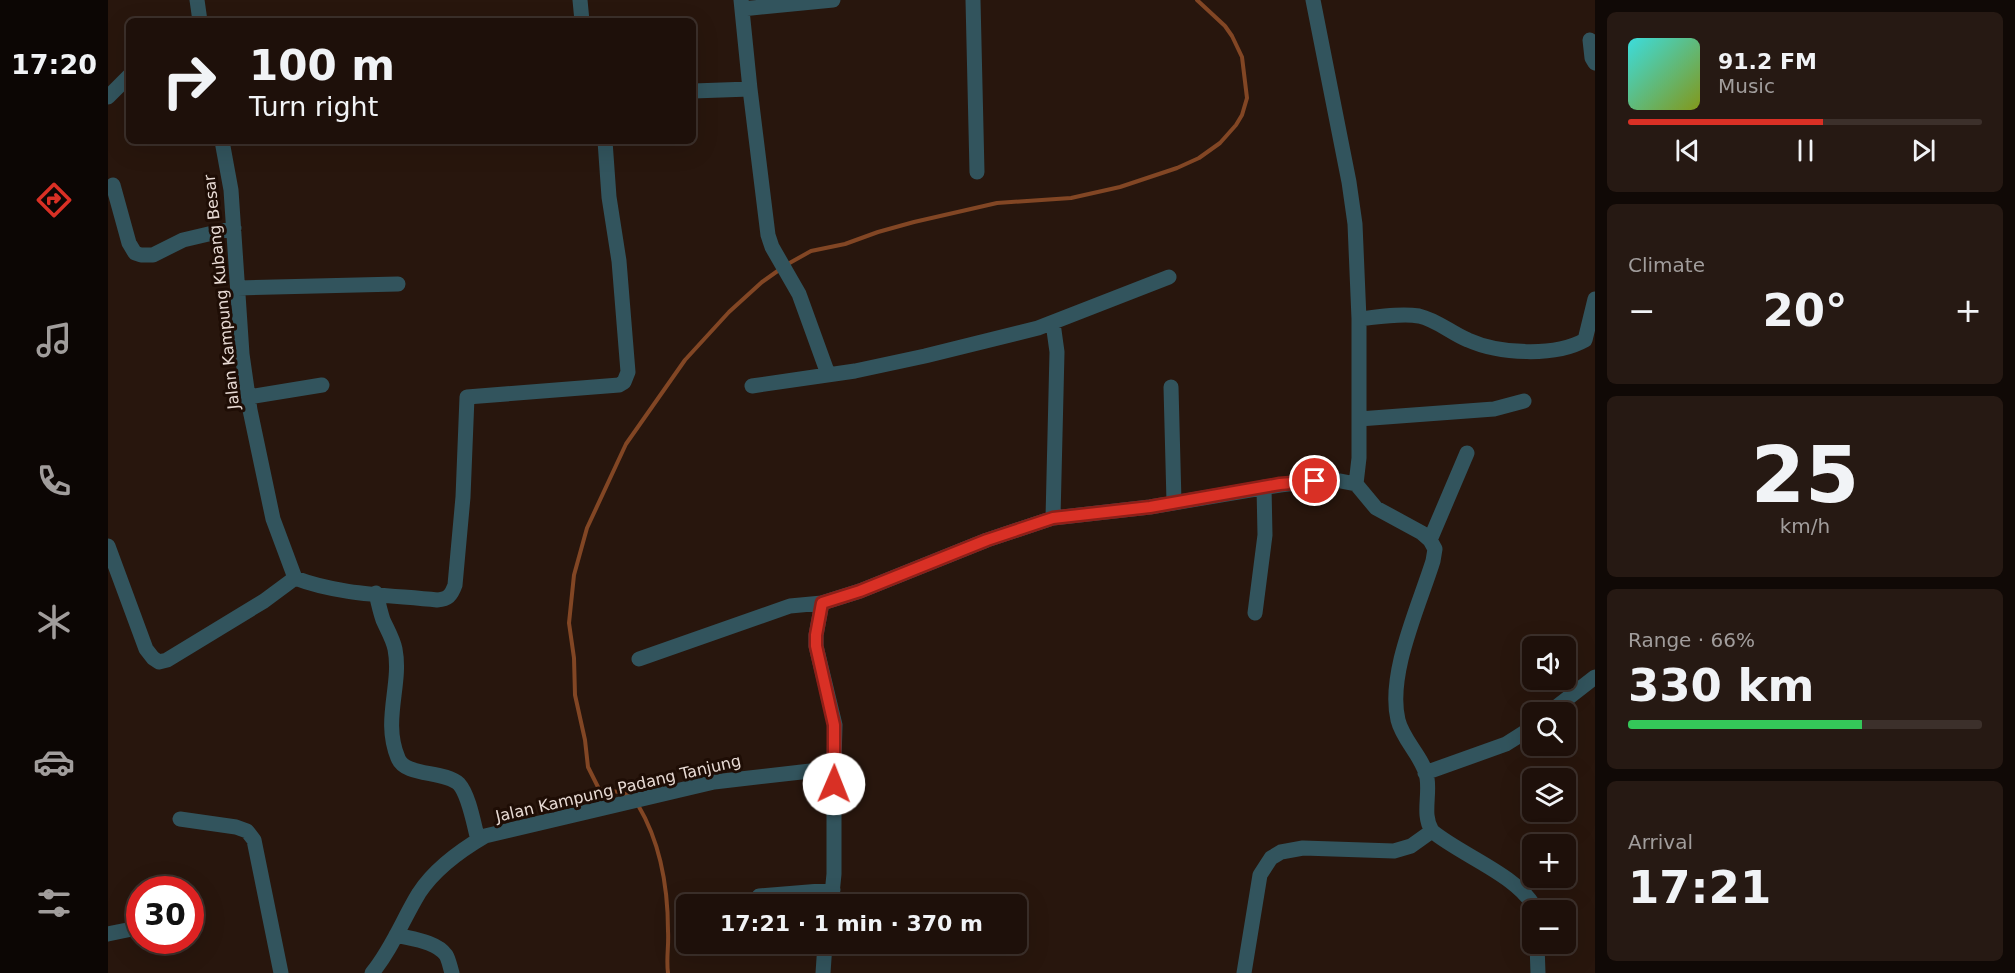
<!DOCTYPE html>
<html lang="en">
<head>
<meta charset="utf-8">
<style>
	:root { --surface:#1e100a; --page:#261913; --text:#f1f3f6; --muted:#a19d9c; --line:#3c302b; --accent:#d93025 }
	body { margin:0; font-family:"DejaVu Sans",sans-serif; background:var(--page); color:var(--text); height:100vh; display:flex; flex-direction:column; font-size:22px; white-space:nowrap }
	* { box-sizing:border-box; margin:0 }
	p { font-size:20px; color:var(--muted) }
	.icon { flex:none; width:33px; height:33px; fill:none; stroke:currentColor; stroke-width:2; stroke-linecap:round; stroke-linejoin:round }
	.map { position:relative; flex:1; overflow:hidden }
	.sheet { display:flex; flex-direction:column; gap:12px; padding:12px; background:#100906; width:420px }
	.sheet>* { flex:none }
	.top-card { position:absolute; left:18px; top:18px; width:570px; height:126px; border-radius:9px; box-shadow:0 6px 24px #0002,0 0 0 2px var(--line); background:#1e100a; color:var(--text); overflow:hidden }
	.fabs { position:absolute; left:1414px; top:636px; display:grid; gap:12px }
	.fabs a { display:grid; place-items:center; width:54px; height:54px; border-radius:9px; background:var(--surface); box-shadow:0 6px 24px #0002,0 0 0 2px var(--line); font-size:30px }
	.speed { position:absolute; left:18px; top:876px; display:flex; gap:12px; font-size:30px; font-weight:700; text-align:center }
	.speed>* { display:grid; place-content:center; width:78px; height:78px; border-radius:50%; background:var(--surface); box-shadow:0 6px 24px #0002,0 0 0 2px var(--line); line-height:1 }
	.speed .limit { border:9px solid #d22; background:#fff; color:#111 }
	.pin { position:absolute; display:grid; place-items:center; width:51px; height:51px; color:#fff; margin:-26px; border:3px solid #fff; border-radius:50%; box-shadow:0 2px 6px #0007 }
	.me { position:absolute; width:66px; margin:-33px; rotate:1deg; stroke-linejoin:round; filter:drop-shadow(0 0 4px #0008) }
	.turn { display:flex; align-items:center; gap:21px; height:126px; padding:0 24px; font-size:27px }
	.turn .icon { width:78px; height:78px; stroke-width:2.5 }
	.turn b { display:block; font-size:42px; line-height:51px }
	.big { font-size:45px; font-weight:800; line-height:1.1 }
	.sheet .card { flex:1; display:flex; flex-direction:column; justify-content:center; gap:9px; min-width:0; padding:0 21px; border-radius:9px; background:var(--page) }
	.sheet .dial { align-items:center; gap:0 }
	.dial b { font-size:78px; line-height:1 }
	.song { display:flex; align-items:center; gap:18px }
	.cover { width:72px; height:72px; border-radius:9px; background:linear-gradient(135deg,hsl(180 70% 55%),hsl(70 70% 35%)) }
	.played { height:6px; border-radius:3px; background:linear-gradient(90deg,var(--accent) 55%,var(--line) 55%) }
	.keys { display:flex; justify-content:space-around; direction:ltr }
	.heat { display:flex; justify-content:space-between; align-items:center; font-size:33px; direction:ltr }
	.charge { height:9px; border-radius:4px; background:linear-gradient(90deg,#34c759 66%,var(--line) 0) }
	.trip { position:absolute; left:568px; top:894px; width:351px; height:60px; border-radius:9px; background:var(--surface); box-shadow:0 6px 24px #0002,0 0 0 2px var(--line); font-weight:800; line-height:60px; text-align:center }
	main { display:flex; flex:1; min-height:0 }
	.tabs { display:flex; flex-direction:column; width:108px; justify-content:space-around; align-items:center; background:#0c0604; color:var(--muted) }
	.tabs .icon { width:42px; height:42px }
	.tabs .on { color:var(--accent) }
	.tabs b { font-size:27px; color:var(--text) }
	.map>svg:first-child { display:block }
	.lines { fill:none; stroke-linecap:round; stroke-linejoin:round }
	.stream { stroke:#824624; stroke-width:4 }
	.minor { stroke:#32545d; stroke-width:15 }
	.route-casing { stroke:#8d1f18; stroke-width:15 }
	.route { stroke:#d93025; stroke-width:10 }
	.labels { text-anchor:middle; stroke-width:6; stroke-linejoin:round; paint-order:stroke }
	.street-label { font-size:16px; fill:#e7dad4; stroke:#1e0d05 }
</style>
</head>
<body>
<main>
<nav class="tabs">
<b>17:20</b>
<svg class="icon on" aria-label="directions" viewBox="0 0 24 24"><path d="M12 3l9 9-9 9-9-9zM9 14v-3h6M13 9l2 2-2 2"/></svg>
<svg class="icon" aria-label="music" viewBox="0 0 24 24"><path d="M9 18V5l10-2v13"/><circle cx="6" cy="18" r="3"/><circle cx="16" cy="16" r="3"/></svg>
<svg class="icon" aria-label="phone" viewBox="0 0 24 24"><path d="M5 4h4l2 5-3 2q2 4 5 5l2-3 5 2v4C11 20 4 13 5 4z"/></svg>
<svg class="icon" aria-label="climate" viewBox="0 0 24 24"><path d="M12 3v18M4 7l16 10M4 17L20 7"/></svg>
<svg class="icon" aria-label="car" viewBox="0 0 24 24"><path d="M5 17H2v-5l4-1 3-4h7l3 4 3 1v5h-3M9 17h6M6 11h13"/><circle cx="7" cy="17" r="2"/><circle cx="17" cy="17" r="2"/></svg>
<svg class="icon" aria-label="filters" viewBox="0 0 24 24"><path d="M4 7h16M4 17h16"/><circle cx="9" cy="7" r="2"/><circle cx="15" cy="17" r="2"/></svg>
</nav>
<div class="map">
<svg width="1487" height="973" viewBox="0 0 1487 973">
	<rect width="100%" height="100%" fill="#28160d"/>
	<g class="lines">
		<path class="stream" d="M678,265L703,251L737,244L770,232L806,222L889,203L963,198L1012,187L1069,168L1091,158L1112,143L1128,125L1134,115L1139,98L1134,57L1124,36L1117,26L1089,0
			M523,797C513,790 504,792 491,789L480,767L477,740L467,695L466,658L461,623L466,575L479,528L518,444L577,360L621,312L654,282L671,270
			M530,805C552,842 560,888 560,931C561,946 558,958 560,973"/>
		<path class="minor" d="M89,0L92,21
			M472,0L474,21
			M865,0L869,172
			M1205,0L1241,182L1247,224L1251,319V458L1248,484L1268,508L1314,533L1322,540L1327,549L1325,561C1311,606 1279,674 1290,720C1295,741 1316,758 1319,778C1322,796 1314,815 1324,831C1354,856 1412,876 1428,910
			M634,9L725,0
			M1482,40L1484,58L1487,63
			M642,89L660,235L664,247L691,294L720,374
			M585,91L642,89L633,0
			M0,97L21,76
			M114,141L123,190L134,354L142,410L165,519L187,578
			M5,185L21,243L27,253L33,255H45L75,240L126,228
			M130,288L290,284
			M1251,319C1270,317 1292,313 1311,316C1329,320 1343,333 1360,340C1391,354 1447,357 1477,340L1487,299
			M644,386L747,371L817,356L930,328L1061,277
			M1063,387L1066,502
			M140,397L214,385
			M1251,419L1386,409L1416,401
			M945,518L949,352L945,323
			M1322,540L1359,453
			M0,546L38,649L45,658L51,662L59,660L156,601L187,578
			M187,578C231,595 282,595 329,600C340,599 343,596 347,585L355,497L359,397L511,385L516,382L520,372L511,261L501,197L497,141
			M268,593C270,602 272,611 275,620C279,629 285,639 287,649C294,685 274,720 290,758C297,777 336,770 351,784C361,795 366,825 370,840
			M1147,613L1157,535L1156,487
			M531,659L682,606L714,603
			M1442,712L1487,677
			M1317,773L1398,744L1425,727
			M72,819L128,827L139,831L146,840L173,973
			M651,896L725,890
			M723,904L726,874V762
			M0,934L24,929
			M288,935C303,939 328,941 338,955C341,960 342,967 344,973
			M1429,944L1430,973
			M264,973C284,949 295,919 311,893C326,870 353,850 377,836L606,782L711,770L726,762L727,725L708,646V635L714,603L752,591L879,540L945,518L1042,507L1172,485L1222,479L1248,484
			M715,973L717,944
			M1136,973L1152,875L1163,858L1173,852L1195,848L1286,851L1303,846L1324,831"/>
	</g>
	<g class="lines">
		<defs>
			<path id="route" d="M726,784V725L708,646V635L714,603L752,591L879,540L945,518L1042,507L1172,484L1207,481"/>
		</defs>
		<use href="#route" class="route-casing"/>
		<use href="#route" class="route"/>
	</g>
	<g class="labels">
		<g class="street-label">
			<text transform="translate(113 292) rotate(-96)" y="6">Jalan Kampung Kubang Besar</text>
			<text transform="translate(510 788) rotate(-13)" y="6">Jalan Kampung Padang Tanjung</text>
		</g>
	</g>
</svg>
<div class="fabs">
<a><svg class="icon" aria-label="sound" viewBox="0 0 24 24"><path d="M4 9h4l5-4v14l-5-4H4zM17 9q2 3 0 6"/></svg></a>
<a><svg class="icon" aria-label="search" viewBox="0 0 24 24"><circle cx="10" cy="10" r="6"/><path d="M15 15l6 6"/></svg></a>
<a><svg class="icon" aria-label="layers" viewBox="0 0 24 24"><path d="M12 4l9 5-9 5-9-5zM3 14l9 5 9-5"/></svg></a>
<a>+</a>
<a>−</a>
</div>
<div class="speed"><div class="limit">30</div></div>
<div class="pin" style="left:1207px;top:481px;background:#d93025"><svg class="icon" aria-label="arrive" viewBox="0 0 24 24"><path d="M6 21V4h12l-3 4 3 4H6"/></svg></div>
<svg class="me" style="left:726px;top:784px" viewBox="-20 -20 40 40"><circle r="19" fill="#fff"/><path d="M0-13L10 11 0 6-10 11z" fill="#d93025"/></svg>
<div class="trip">17:21 · 1 min · 370 m</div>
<div class="top-card">
<div class="turn"><svg class="icon" aria-label="right" viewBox="0 0 24 24"><path d="M7 20v-9h11M14 6l5 5-5 5"/></svg><div><b>100 m</b>Turn right</div></div>
</div>
</div>
<section class="sheet">
<div class="card">
<div class="song"><i class="cover"></i><div><b>91.2 FM</b><p>Music</p></div></div>
<div class="played"></div>
<div class="keys"><svg class="icon" aria-label="previous" viewBox="0 0 24 24"><path d="M18 5L8 12l10 7zM5 5v14"/></svg><svg class="icon" aria-label="pause" viewBox="0 0 24 24"><path d="M8 5v14M16 5v14"/></svg><svg class="icon" aria-label="next" viewBox="0 0 24 24"><path d="M6 5l10 7-10 7zM19 5v14"/></svg></div>
</div>
<div class="card"><p>Climate</p>
<div class="heat"><a>−</a><b class="big">20°</b><a>+</a></div>
</div>
<div class="card dial"><b>25</b><p>km/h</p></div>
<div class="card"><p>Range · 66%</p><b class="big">330 km</b><div class="charge"></div></div>
<div class="card"><p>Arrival</p><b class="big">17:21</b></div>
</section>
</main>
</body>
</html>
